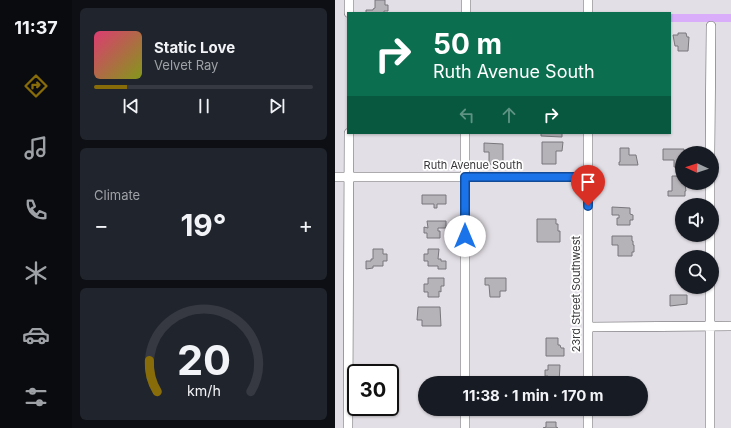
<!DOCTYPE html>
<html lang="en">
<head>
<meta charset="utf-8">
<style>
	:root { --surface:#171b24; --page:#20242c; --text:#f1f3f6; --muted:#9ea1a6; --line:#363941; --accent:#886c0a }
	body { margin:0; font-family:Inter,sans-serif; background:var(--page); color:var(--text); height:100vh; display:flex; flex-direction:column; font-size:15px; white-space:nowrap }
	* { box-sizing:border-box; margin:0 }
	p { font-size:13px; color:var(--muted) }
	.icon { flex:none; width:22px; height:22px; fill:none; stroke:currentColor; stroke-width:2; stroke-linecap:round; stroke-linejoin:round }
	.map { position:relative; flex:1; overflow:hidden }
	.side { display:flex; flex-direction:column; gap:8px; padding:8px; background:#0d0f14; width:263px }
	.side>* { flex:none }
	.top-card { position:absolute; left:12px; top:12px; width:324px; height:122px; border-radius:0px; box-shadow:0 1px 3px #0004; background:#0b6e4f; color:#fff; overflow:hidden }
	.needle { width:26px; rotate:273deg }
	.fabs { position:absolute; left:340px; top:146px; display:grid; gap:8px }
	.fabs a { display:grid; place-items:center; width:44px; height:44px; border-radius:50%; background:var(--surface); box-shadow:0 1px 3px #0004; font-size:20px }
	.speed { position:absolute; left:12px; top:364px; display:flex; gap:8px; font-size:20px; font-weight:700; text-align:center }
	.speed>* { display:grid; place-content:center; width:52px; height:52px; border-radius:50%; background:var(--surface); box-shadow:0 1px 3px #0004; line-height:1 }
	.speed .limit { border:2px solid #111; border-radius:6px; background:#fff; color:#111 }
	.pin { position:absolute; display:grid; place-items:center; width:34px; height:34px; color:#fff; margin:-41px -17px; border-radius:50% 50% 50% 0; rotate:-45deg; box-shadow:0 0 4px #0007 }
	.pin .icon { rotate:45deg }
	.me { position:absolute; width:44px; margin:-22px; rotate:0deg; stroke-linejoin:round; filter:drop-shadow(0 0 3px #0008) }
	.turn { display:flex; align-items:center; gap:14px; height:84px; padding:0 20px; font-size:18px }
	.turn .icon { width:52px; height:52px; stroke-width:2.5 }
	.turn b { display:block; font-size:28px; line-height:34px }
	.lanes { display:flex; align-items:center; height:38px; padding:0 20px; background:#0003; justify-content:center; gap:20px; direction:ltr }
	.lanes .off { opacity:.35 }
	.big { font-size:30px; font-weight:700; line-height:1.1 }
	.side .widget { flex:1; display:flex; flex-direction:column; justify-content:center; gap:6px; min-width:0; padding:0 14px; border-radius:6px; background:var(--page) }
	.side .dial { align-items:center; gap:0 }
	.dial svg { height:104px; overflow:visible; fill:none; stroke:var(--line); stroke-width:7; stroke-linecap:round; text-anchor:middle }
	.dial text { fill:var(--text); stroke:none }
	.song { display:flex; align-items:center; gap:12px }
	.cover { width:48px; height:48px; border-radius:6px; background:linear-gradient(135deg,hsl(340 70% 55%),hsl(70 70% 35%)) }
	.played { height:4px; border-radius:2px; background:linear-gradient(90deg,var(--accent) 15%,var(--line) 15%) }
	.keys { display:flex; justify-content:space-around; direction:ltr }
	.heat { display:flex; justify-content:space-between; align-items:center; font-size:22px; direction:ltr }
	.trip { position:absolute; left:83px; top:376px; width:230px; height:40px; border-radius:20px; background:var(--surface); box-shadow:0 1px 3px #0004; font-weight:700; line-height:40px; text-align:center }
	main { display:flex; flex:1; min-height:0 }
	.dock { display:flex; flex-direction:column; width:72px; justify-content:space-around; align-items:center; background:#090b0e; color:var(--muted) }
	.dock .icon { width:28px; height:28px }
	.dock .active { color:var(--accent) }
	.dock b { font-size:18px; color:var(--text) }
	.map>svg:first-child { display:block }
	.lines { fill:none; stroke-linecap:round; stroke-linejoin:round }
	.canal { stroke:#daadfb; stroke-width:8 }
	.building { fill:#b5b2b8; stroke:#79767c }
	.minor-casing { stroke:#5a575c; stroke-width:10 }
	.minor { stroke:#fff; stroke-width:9 }
	.route-casing { stroke:#114b97; stroke-width:10 }
	.route { stroke:#1a73e8; stroke-width:7 }
	.labels { text-anchor:middle; stroke-width:3.5; stroke-linejoin:round; paint-order:stroke }
	.street-label { font-size:11px; fill:#383639; stroke:#fff }
</style>
</head>
<body>
<main>
<nav class="dock">
<b>11:37</b>
<svg class="icon active" aria-label="directions" viewBox="0 0 24 24"><path d="M12 3l9 9-9 9-9-9zM9 14v-3h6M13 9l2 2-2 2"/></svg>
<svg class="icon" aria-label="music" viewBox="0 0 24 24"><path d="M9 18V5l10-2v13"/><circle cx="6" cy="18" r="3"/><circle cx="16" cy="16" r="3"/></svg>
<svg class="icon" aria-label="phone" viewBox="0 0 24 24"><path d="M5 4h4l2 5-3 2q2 4 5 5l2-3 5 2v4C11 20 4 13 5 4z"/></svg>
<svg class="icon" aria-label="climate" viewBox="0 0 24 24"><path d="M12 3v18M4 7l16 10M4 17L20 7"/></svg>
<svg class="icon" aria-label="car" viewBox="0 0 24 24"><path d="M5 17H2v-5l4-1 3-4h7l3 4 3 1v5h-3M9 17h6M6 11h13"/><circle cx="7" cy="17" r="2"/><circle cx="17" cy="17" r="2"/></svg>
<svg class="icon" aria-label="filters" viewBox="0 0 24 24"><path d="M4 7h16M4 17h16"/><circle cx="9" cy="7" r="2"/><circle cx="15" cy="17" r="2"/></svg>
</nav>
<section class="side">
<div class="widget">
<div class="song"><i class="cover"></i><div><b>Static Love</b><p>Velvet Ray</p></div></div>
<div class="played"></div>
<div class="keys"><svg class="icon" aria-label="previous" viewBox="0 0 24 24"><path d="M18 5L8 12l10 7zM5 5v14"/></svg><svg class="icon" aria-label="pause" viewBox="0 0 24 24"><path d="M8 5v14M16 5v14"/></svg><svg class="icon" aria-label="next" viewBox="0 0 24 24"><path d="M6 5l10 7-10 7zM19 5v14"/></svg></div>
</div>
<div class="widget"><p>Climate</p>
<div class="heat"><a>−</a><b class="big">19°</b><a>+</a></div>
</div>
<div class="widget dial"><svg viewBox="0 0 100 80">
<path d="M14 69A42 42 0 1 1 86 69"/>
<path d="M14 69A42 42 0 0 1 8 45" stroke="#886c0a"/>
<text x="50" y="56" font-size="32" font-weight="700">20</text>
<text x="50" y="72" font-size="11">km/h</text>
</svg></div>
</section>
<div class="map">
<svg width="396" height="428" viewBox="0 0 396 428">
	<rect width="100%" height="100%" fill="#e3dfe6"/>
	<g class="lines">
		<path class="canal" d="M335,18H396"/>
	</g>
	<path class="building" d="M40,0H50V5H53V11H49V13H31V10H38V9L40,8Z
		M343,33H351L352,37H354L353,51H343V46H340L338,35H343Z
		M206,133H227V137L206,136Z
		M207,142H228L227,151H221V164H207Z
		M149,143L168,144V164H154V152H149Z
		M285,148H294V155H301L303,165H284V162H285Z
		M328,149H349V153H347V167H339V160H328Z
		M337,176H347V183H355V184H350L351,191H350V196H333V191H337Z
		M87,195H111V204H102V208H99V204H87Z
		M277,207L295,208V214L298,215V220H295V225H282V218H284V215H277Z
		M202,219H221V224H223V231H225V242H202Z
		M92,221H111V228H103V231H105V238H92V233H89V227L93,228Z
		M277,236H297V241H298V245H299V252H297V256H283V245H277Z
		M38,249H48V254H52V261H48V266H38V268L31,269V261H36V259H38Z
		M93,249H104L103,259H106V261H111V269H103V266H93V261H89V254H93Z
		M93,278H109V286H106V292L104,291V297H93V292H89V284H93Z
		M150,278H171V291H165V297H155L154,285H150Z
		M335,295H352V304L335,306Z
		M83,307H105L106,326H87V320H82Z
		M211,338H223V345H225L226,348H229V356H211Z
		M38,365H49V370H54V373H40V372H38Z
		M213,365H225L224,383H213V376H210V370H213Z
		M55,395H59V405L57,408L56,414H38V408L40,407H55Z
		M207,409H221L223,410V415H207Z
		M211,422H221V427L223,428H208L211,427Z"/>
	<g class="lines">
		<defs>
			<path id="minor" d="M14,13V0
				M131,13V0
				M253,13V0
				M375,153L376,26
				M0,177H253
				M375,205V183
				M375,257V235
				M253,327L396,326
				M130,383V133
				M253,383V133
				M130,409V428
				M13,428L14,133
				M253,428V409
				M375,428V287"/>
		</defs>
		<use href="#minor" class="minor-casing"/>
		<use href="#minor" class="minor"/>
	</g>
	<g class="lines">
		<defs>
			<path id="route" d="M130,236V177H253V206"/>
		</defs>
		<use href="#route" class="route-casing"/>
		<use href="#route" class="route"/>
	</g>
	<g class="labels">
		<g class="street-label">
			<text x="138" y="169">Ruth Avenue South</text>
			<text transform="translate(241 294) rotate(-90)" y="4">23rd Street Southwest</text>
		</g>
	</g>
</svg>
<div class="fabs">
<a><svg class="needle" viewBox="-14 -14 28 28"><path d="M0-13l5 13h-10z" fill="#e53935"/><path d="M0 13l5-13h-10z" fill="#9ea1a6"/></svg></a>
<a><svg class="icon" aria-label="sound" viewBox="0 0 24 24"><path d="M4 9h4l5-4v14l-5-4H4zM17 9q2 3 0 6"/></svg></a>
<a><svg class="icon" aria-label="search" viewBox="0 0 24 24"><circle cx="10" cy="10" r="6"/><path d="M15 15l6 6"/></svg></a>
</div>
<div class="speed"><div class="limit">30</div></div>
<div class="pin" style="left:253px;top:206px;background:#d93025"><svg class="icon" aria-label="arrive" viewBox="0 0 24 24"><path d="M6 21V4h12l-3 4 3 4H6"/></svg></div>
<svg class="me" style="left:130px;top:236px" viewBox="-20 -20 40 40"><circle r="19" fill="#fff"/><path d="M0-13L10 11 0 6-10 11z" fill="#1a73e8"/></svg>
<div class="trip">11:38 · 1 min · 170 m</div>
<div class="top-card">
<div class="turn"><svg class="icon" aria-label="right" viewBox="0 0 24 24"><path d="M7 20v-9h11M14 6l5 5-5 5"/></svg><div><b>50 m</b>Ruth Avenue South</div></div>
<div class="lanes"><svg class="icon off" aria-label="left" viewBox="0 0 24 24"><path d="M17 20v-9H6M10 6l-5 5 5 5"/></svg><svg class="icon off" aria-label="ahead" viewBox="0 0 24 24"><path d="M12 20V5M6 11l6-6 6 6"/></svg><svg class="icon" aria-label="right" viewBox="0 0 24 24"><path d="M7 20v-9h11M14 6l5 5-5 5"/></svg></div>
</div>
</div>
</main>
</body>
</html>
